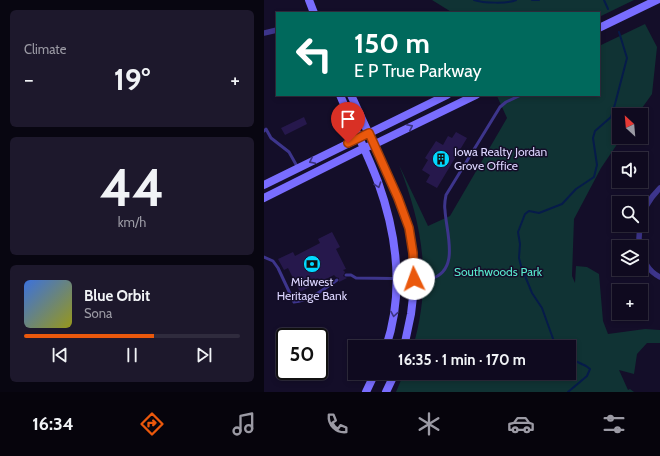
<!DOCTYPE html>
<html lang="en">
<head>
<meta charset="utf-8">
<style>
	:root { --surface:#0f0a1f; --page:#1d182c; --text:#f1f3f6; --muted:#9b9aa4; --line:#2f2b3d; --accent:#ea580c }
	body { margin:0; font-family:Cabin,sans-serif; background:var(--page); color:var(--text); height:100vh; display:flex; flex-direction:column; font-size:15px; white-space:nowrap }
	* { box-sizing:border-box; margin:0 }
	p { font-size:13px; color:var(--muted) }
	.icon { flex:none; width:22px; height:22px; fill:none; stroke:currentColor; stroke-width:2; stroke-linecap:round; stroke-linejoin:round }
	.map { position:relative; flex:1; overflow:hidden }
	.details { display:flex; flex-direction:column; gap:10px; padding:10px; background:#080611; width:264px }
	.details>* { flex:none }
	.banner { position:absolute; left:12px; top:12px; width:324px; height:84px; border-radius:0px; box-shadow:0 2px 6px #0003,0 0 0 1px var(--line); background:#00695c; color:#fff; overflow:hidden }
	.needle { width:26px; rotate:334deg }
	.fabs { position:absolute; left:348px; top:108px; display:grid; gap:8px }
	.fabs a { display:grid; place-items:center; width:36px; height:36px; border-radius:0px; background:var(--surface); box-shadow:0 2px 6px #0003,0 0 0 1px var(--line); font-size:20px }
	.speed { position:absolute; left:12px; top:328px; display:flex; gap:8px; font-size:20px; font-weight:700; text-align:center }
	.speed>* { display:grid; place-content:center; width:52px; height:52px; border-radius:50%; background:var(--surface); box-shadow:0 2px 6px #0003,0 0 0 1px var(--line); line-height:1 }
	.speed .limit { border:2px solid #111; border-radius:6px; background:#fff; color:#111 }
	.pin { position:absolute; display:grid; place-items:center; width:34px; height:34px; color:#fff; margin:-41px -17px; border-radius:50% 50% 50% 0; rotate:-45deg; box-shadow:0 0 4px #0007 }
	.pin .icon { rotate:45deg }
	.me { position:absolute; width:44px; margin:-22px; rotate:357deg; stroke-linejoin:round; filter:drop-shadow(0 0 3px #0008) }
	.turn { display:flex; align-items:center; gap:14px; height:84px; padding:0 12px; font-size:18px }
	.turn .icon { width:52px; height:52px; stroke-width:2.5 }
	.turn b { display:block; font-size:28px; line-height:34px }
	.big { font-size:30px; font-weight:700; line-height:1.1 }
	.details .card { flex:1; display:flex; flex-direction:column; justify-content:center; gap:6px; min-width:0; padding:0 14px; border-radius:6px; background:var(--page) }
	.details .dial { align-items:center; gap:0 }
	.dial b { font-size:52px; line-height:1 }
	.song { display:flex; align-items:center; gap:12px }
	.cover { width:48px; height:48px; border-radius:6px; background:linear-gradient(135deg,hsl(220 70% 55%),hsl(60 70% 35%)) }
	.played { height:4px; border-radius:2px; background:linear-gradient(90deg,var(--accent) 60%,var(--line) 60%) }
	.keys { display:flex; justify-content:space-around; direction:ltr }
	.heat { display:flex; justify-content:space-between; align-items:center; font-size:22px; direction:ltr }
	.trip { position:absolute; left:84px; top:340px; width:228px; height:40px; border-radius:0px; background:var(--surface); box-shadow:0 2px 6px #0003,0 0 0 1px var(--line); font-weight:700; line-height:40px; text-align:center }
	.dock { display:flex; height:64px; justify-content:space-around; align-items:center; background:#06040c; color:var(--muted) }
	.dock .icon { width:28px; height:28px }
	.dock .selected { color:var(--accent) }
	.dock b { font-size:18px; color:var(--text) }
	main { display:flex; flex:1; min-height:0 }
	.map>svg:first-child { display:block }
	.green { fill:#103334 }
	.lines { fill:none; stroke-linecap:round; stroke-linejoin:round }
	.stream { stroke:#061b4a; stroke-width:2 }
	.building { fill:#26184c }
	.lane { stroke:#3d358c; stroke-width:3 }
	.street { stroke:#3d358c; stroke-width:5.5 }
	.secondary { stroke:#796dff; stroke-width:8 }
	.oneway { stroke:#3c347f }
	.route-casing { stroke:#983908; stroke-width:10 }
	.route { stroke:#ea580c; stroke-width:7 }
	.labels { text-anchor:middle; stroke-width:3; stroke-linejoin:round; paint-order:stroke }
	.poi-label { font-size:12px; fill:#ddd6ff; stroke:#140e29; text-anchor:start }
	.park-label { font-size:12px; fill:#58eacd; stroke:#140e29 }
</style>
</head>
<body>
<main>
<section class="details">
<div class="card"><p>Climate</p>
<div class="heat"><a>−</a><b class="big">19°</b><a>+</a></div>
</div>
<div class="card dial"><b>44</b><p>km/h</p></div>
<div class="card">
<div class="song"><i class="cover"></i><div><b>Blue Orbit</b><p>Sona</p></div></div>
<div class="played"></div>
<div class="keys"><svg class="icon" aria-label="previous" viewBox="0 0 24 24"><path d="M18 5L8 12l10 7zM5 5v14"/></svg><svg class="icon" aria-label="pause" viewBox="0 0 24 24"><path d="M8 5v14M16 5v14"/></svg><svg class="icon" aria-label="next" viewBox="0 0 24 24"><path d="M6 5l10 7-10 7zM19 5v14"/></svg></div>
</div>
</section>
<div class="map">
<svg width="396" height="392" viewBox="0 0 396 392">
	<rect width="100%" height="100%" fill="#140e29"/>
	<path class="green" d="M168,0H370L335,17V13H189Z
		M381,24L393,47L388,94L373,115H355V137H358L337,168L310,219L308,276L311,283L312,266L323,267L335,274L339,321L344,334L381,329L396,330V343H383L373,354L370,374L355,370L364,390L366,389L370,392H132L140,373H305V347H149C168,282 159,226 135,165L164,226L186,216L243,118L233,96L335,95V46Z"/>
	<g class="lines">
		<path class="stream" d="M210,0C219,3 244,4 252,0
			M268,0H275
			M340,0L344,9
			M292,347L278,308L268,293L257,266L255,258L256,244L254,232L261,214L265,211L275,213L298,204L312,189L330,177L333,165L329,138L331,131L347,117L351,104L363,58L355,32
			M304,392L323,376L326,369L322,366L305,358"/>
	</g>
	<path class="building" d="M40,117L43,124L21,135L17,128Z
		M192,132L203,138L173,188L162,182L166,175L158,170L164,160L161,158L172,141L179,145L184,136L188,138Z
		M68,232L76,247L72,249L82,269L79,270L81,272L79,276L83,278L75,282V278L72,277L70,275L36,292L24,268L20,270L14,259L29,252L31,256L56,243L54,239Z"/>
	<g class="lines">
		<path class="lane" d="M0,131L2,129L7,138L25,152L34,168
			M0,257L9,261L14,268L30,302C47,300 60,289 73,280
			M82,275H87L92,278L166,279C197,271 182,232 181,210C180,205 181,200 182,195L236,107L242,102L257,95"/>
		<path class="street" d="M0,33L13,30
			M377,222C379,208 387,197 396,188
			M376,247L375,238L376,225
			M377,249C380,262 384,271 396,277"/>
		<path class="secondary" d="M45,0L50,13
			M335,28L393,0
			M76,95C88,124 103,152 114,182C133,235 140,293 122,347
			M87,95L134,198L145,228L149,253L150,288L147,314L140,347
			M0,185L183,95
			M0,198L100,148L111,144L212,95
			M102,392L111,373
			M122,392L131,373"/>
	</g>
	<defs><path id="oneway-chevron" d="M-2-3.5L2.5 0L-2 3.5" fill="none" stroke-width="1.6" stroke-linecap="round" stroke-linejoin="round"/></defs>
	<g class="oneway">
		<use href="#oneway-chevron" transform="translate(146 127) rotate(-26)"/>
		<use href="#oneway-chevron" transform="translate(48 161) rotate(154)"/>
		<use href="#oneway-chevron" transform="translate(114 185) rotate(71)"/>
		<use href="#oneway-chevron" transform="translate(130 314) rotate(99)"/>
	</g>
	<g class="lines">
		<defs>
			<path id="route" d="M84,143L105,133L134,198L145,228L149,253L150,279"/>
		</defs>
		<use href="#route" class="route-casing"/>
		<use href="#route" class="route"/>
	</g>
	<defs>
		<symbol id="building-disc" viewBox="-11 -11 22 22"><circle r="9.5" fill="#02d8ff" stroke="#140e29"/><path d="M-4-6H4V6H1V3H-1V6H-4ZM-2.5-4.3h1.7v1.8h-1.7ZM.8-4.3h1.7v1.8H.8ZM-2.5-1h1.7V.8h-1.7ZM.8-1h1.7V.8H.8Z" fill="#111"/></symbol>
		<symbol id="bank-disc" viewBox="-11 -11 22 22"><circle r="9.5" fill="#02d8ff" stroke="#140e29"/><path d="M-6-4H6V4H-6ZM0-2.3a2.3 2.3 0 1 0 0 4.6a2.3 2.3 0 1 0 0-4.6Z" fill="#111"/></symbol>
	</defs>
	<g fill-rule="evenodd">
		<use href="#building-disc" x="167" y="149" width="20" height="20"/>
		<use href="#bank-disc" x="38" y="254" width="20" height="20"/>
	</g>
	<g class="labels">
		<g class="poi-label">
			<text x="190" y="156">Iowa Realty Jordan<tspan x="190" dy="14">Grove Office</tspan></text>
			<text x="48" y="286" text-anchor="middle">Midwest<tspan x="48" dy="14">Heritage Bank</tspan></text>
		</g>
		<g class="park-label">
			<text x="234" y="276">Southwoods Park</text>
		</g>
	</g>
</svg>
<div class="fabs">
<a><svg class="needle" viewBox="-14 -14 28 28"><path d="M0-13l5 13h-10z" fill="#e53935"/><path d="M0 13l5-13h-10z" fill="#9b9aa4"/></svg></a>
<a><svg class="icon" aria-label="sound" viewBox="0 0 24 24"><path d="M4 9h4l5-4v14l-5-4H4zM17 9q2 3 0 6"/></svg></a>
<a><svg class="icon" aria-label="search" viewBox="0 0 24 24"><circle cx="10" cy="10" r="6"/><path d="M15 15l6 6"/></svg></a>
<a><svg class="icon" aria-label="layers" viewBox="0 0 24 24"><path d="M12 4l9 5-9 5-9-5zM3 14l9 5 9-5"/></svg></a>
<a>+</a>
</div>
<div class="speed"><div class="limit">50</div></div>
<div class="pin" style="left:84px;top:143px;background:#d93025"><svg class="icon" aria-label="arrive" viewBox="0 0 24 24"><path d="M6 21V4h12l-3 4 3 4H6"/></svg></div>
<svg class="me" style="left:150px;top:279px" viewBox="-20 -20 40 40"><circle r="19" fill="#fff"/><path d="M0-13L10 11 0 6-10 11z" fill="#ea580c"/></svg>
<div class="trip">16:35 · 1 min · 170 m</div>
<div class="banner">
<div class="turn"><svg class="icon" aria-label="left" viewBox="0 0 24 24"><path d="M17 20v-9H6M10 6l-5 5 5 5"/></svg><div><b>150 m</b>E P True Parkway</div></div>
</div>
</div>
</main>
<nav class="dock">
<b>16:34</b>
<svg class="icon selected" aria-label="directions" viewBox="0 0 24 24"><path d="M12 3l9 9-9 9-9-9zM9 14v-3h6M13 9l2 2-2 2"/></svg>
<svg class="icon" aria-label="music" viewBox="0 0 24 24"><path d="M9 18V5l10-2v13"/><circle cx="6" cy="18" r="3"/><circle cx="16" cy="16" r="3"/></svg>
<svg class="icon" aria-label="phone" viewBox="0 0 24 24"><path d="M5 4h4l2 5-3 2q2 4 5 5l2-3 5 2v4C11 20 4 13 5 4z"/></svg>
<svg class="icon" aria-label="climate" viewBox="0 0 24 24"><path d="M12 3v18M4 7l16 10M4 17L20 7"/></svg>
<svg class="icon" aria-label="car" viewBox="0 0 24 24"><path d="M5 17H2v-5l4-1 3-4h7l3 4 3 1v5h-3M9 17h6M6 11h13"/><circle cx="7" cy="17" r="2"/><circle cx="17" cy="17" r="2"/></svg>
<svg class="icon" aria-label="filters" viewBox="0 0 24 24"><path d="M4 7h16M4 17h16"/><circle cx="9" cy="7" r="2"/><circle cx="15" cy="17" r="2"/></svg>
</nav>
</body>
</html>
